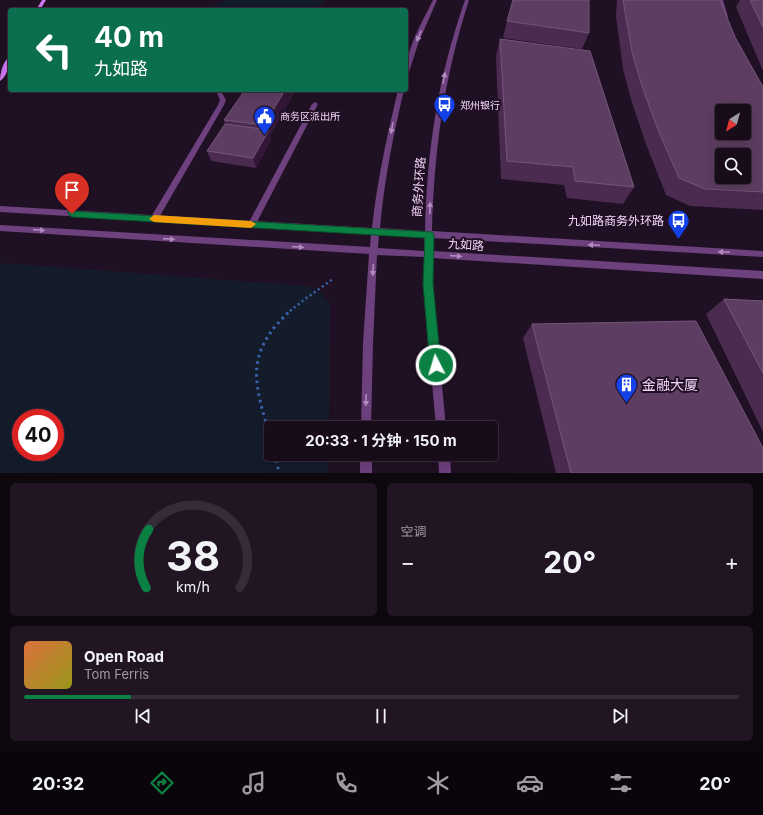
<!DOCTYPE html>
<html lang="zh">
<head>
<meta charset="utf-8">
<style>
	:root { --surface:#180c1a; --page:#211523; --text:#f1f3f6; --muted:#9f9ba2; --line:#362c39; --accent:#0b8043 }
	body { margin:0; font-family:Inter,"Noto Sans SC",sans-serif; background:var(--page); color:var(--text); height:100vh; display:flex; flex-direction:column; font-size:15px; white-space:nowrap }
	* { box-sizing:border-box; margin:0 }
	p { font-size:13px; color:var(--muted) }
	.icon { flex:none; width:22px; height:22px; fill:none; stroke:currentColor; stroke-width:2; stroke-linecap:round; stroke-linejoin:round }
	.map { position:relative; height:473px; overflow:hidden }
	.side { display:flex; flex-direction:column; gap:10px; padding:10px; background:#0d070e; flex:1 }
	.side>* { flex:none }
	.guide { position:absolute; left:8px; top:8px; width:400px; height:84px; border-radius:4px; box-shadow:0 4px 16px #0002,0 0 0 1px var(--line); background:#0b6e4f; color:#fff; overflow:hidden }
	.needle { width:26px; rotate:216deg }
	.buttons { position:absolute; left:715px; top:104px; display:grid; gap:8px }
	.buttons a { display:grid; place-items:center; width:36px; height:36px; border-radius:4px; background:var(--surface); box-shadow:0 4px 16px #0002,0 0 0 1px var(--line); font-size:20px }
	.speed { position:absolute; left:12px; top:409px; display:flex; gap:8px; font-size:20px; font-weight:700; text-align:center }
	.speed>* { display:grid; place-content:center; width:52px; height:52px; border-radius:50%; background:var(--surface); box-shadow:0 4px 16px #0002,0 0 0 1px var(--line); line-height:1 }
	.speed .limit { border:6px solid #d22; background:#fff; color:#111 }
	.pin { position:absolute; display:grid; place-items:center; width:34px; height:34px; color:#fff; margin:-41px -17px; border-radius:50% 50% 50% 0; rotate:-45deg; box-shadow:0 0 4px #0007 }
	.pin .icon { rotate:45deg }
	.me { position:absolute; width:44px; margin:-22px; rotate:355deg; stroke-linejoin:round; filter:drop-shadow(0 0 3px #0008) }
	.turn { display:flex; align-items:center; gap:14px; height:84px; padding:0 20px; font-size:18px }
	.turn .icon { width:52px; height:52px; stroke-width:2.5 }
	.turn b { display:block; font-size:28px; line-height:34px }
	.big { font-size:30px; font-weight:700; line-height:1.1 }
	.side .widget { flex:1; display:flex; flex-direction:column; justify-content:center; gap:6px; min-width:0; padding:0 14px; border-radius:6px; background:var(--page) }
	.side .dial { align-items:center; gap:0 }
	.dial svg { height:104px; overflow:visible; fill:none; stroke:var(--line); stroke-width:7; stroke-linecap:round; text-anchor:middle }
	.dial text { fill:var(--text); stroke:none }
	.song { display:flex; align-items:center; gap:12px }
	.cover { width:48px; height:48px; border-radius:6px; background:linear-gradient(135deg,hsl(20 70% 55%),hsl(60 70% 35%)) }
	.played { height:4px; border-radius:2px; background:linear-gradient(90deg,var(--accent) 15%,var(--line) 15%) }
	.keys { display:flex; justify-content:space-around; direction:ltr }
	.heat { display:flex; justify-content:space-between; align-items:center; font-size:22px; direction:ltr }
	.side .tiles { flex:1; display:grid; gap:10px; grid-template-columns:1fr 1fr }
	.widget:last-child { grid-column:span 2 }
	.trip { position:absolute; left:264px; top:421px; width:234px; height:40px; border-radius:4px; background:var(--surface); box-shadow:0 4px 16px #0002,0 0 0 1px var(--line); font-weight:700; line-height:40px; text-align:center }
	.menu { display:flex; height:64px; justify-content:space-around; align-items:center; background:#0a050a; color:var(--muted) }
	.menu .icon { width:28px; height:28px }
	.menu .current { color:var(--accent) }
	.menu b { font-size:18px; color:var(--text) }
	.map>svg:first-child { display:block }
	.green { fill:#141c2c; fill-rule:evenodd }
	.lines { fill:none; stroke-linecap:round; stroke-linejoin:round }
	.path-far1 { stroke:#3a64ac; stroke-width:2.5; stroke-dasharray:2 3; stroke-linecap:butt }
	.path { stroke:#3a64ac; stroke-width:3; stroke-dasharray:2.5 4; stroke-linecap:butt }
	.service { fill:#6d407e; fill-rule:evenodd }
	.minor { fill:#6d407e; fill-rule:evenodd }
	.tertiary { fill:#6d407e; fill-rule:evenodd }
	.secondary { fill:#cf76f3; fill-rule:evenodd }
	.wall { fill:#4b2b4f }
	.shaded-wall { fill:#321836 }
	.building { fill:#5d3d61; stroke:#75557a; fill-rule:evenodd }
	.oneway { fill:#b08bbc }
	.route { fill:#0b8043; stroke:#07532c }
	.slow { fill:#f59e0b }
	.labels { text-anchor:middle; stroke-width:4; stroke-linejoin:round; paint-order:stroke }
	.far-poi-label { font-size:10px; fill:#f4d6fb; stroke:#201023; text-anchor:start }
	.street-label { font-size:12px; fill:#f4d6fb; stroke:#201023 }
	.poi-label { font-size:12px; fill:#f4d6fb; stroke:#201023; text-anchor:end }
	.near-poi-label { font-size:14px; fill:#f4d6fb; stroke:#201023; text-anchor:start }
</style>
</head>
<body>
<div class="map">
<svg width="763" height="473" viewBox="0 0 763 473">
	<rect width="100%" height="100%" fill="#201023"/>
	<path class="green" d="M226,0H320L326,2L310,10H205Z
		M4,263L307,286L317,289L330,303L329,428H271V454H328V473H0V265ZM21,418H55V452H21Z"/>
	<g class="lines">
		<path class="path-far1" d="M290,311L305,299L333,279"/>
		<path class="path" d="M271,440C255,384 242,355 291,310
			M275,454L279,473"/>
		<path class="service" d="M211,90L221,91L226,100L224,105L157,221H151L150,219L151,217L218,105L220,100L217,93Z
			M315,102L318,104L256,224L252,227L249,226L248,224L312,104Z"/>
		<path class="minor" d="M719,0H723L728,17L724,16Z"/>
		<path class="tertiary" d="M433,0H437L418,44L409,72L406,74C406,48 422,23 433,0Z
			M465,0H469C444,78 434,150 432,231L763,251V257L432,238V251L763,271V279L432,258L433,289L446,428H436L424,289V257L377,255L373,343L371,428H361L363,343L369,254L0,231V225L370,247L371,234L0,212V206L372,228C377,181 387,136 398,90H404C393,136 384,182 380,228L425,231C427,149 438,77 465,0ZM379,234L424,237V251L378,248Z
			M360,454H372V473H360Z
			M438,454H450L451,473H439Z"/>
		<path class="secondary" d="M42,0H46L40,10H36Z
			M10,56C10,64 7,77 0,81C0,73 3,61 10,56Z"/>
	</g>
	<path class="wall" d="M617,0H720L735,37L763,87V210L690,206L666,195L646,144L632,103L623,69L616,16Z
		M740,0H763V71L736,7Z
		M507,21L589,33L582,49L503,38Z
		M500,39L634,187L623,204L567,198L564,185L501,179L496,56Z
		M245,90H294V93L270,136L271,140L256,168L211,161L207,151L225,124L224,120Z
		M724,299L763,301V432L706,314Z
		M532,324L763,473H556L523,338Z"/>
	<path class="shaded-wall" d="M285,90H294V93L270,136L271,140L256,168L253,158L267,134L264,125Z"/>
	<path class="building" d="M513,0H589V33L507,21Z
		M623,0H720L735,37L763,87V192L705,189L679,178L657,127L642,86L632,52ZM722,111H744V133H722ZM722,155H744V177H722Z
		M750,0H763V27Z
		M500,39L590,51L634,187L575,181L573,167L507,161Z
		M245,90H285L264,125L224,120Z
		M225,124L269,130L253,158L207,151Z
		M724,299L763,301V373Z
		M696,321L763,448V473H571L532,324Z"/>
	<defs><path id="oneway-solid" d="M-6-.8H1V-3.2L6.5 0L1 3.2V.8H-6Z"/></defs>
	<g class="oneway">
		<use href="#oneway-solid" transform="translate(419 36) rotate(114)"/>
		<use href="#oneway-solid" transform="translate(444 78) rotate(-80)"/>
		<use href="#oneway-solid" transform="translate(392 128) rotate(101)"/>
		<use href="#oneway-solid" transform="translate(430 208) rotate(-87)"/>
		<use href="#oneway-solid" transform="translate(39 230) rotate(4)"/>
		<use href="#oneway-solid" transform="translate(169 239) rotate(4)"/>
		<use href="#oneway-solid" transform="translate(594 245) rotate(-177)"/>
		<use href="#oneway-solid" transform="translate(298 247) rotate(4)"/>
		<use href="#oneway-solid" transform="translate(724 252) rotate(-177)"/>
		<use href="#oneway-solid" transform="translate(456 256) rotate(4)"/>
		<use href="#oneway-solid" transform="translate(373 270) rotate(94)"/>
		<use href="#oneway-solid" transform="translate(366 400) rotate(91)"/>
	</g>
	<path class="route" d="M69,211L432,232L434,235L433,284L441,365L439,369L436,370L432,369L430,365L423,284L425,238L72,217L68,214Z"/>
	<path class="slow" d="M154,215L251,221L256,224L251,228L154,222L149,219Z"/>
	<defs>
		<symbol id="bus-pin" viewBox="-11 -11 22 30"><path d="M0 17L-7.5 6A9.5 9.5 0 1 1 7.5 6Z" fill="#1541e9" stroke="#201023"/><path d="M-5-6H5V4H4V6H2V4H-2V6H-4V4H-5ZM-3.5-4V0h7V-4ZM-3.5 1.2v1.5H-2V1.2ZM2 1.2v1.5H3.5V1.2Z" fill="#fff"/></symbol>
		<symbol id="civic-pin" viewBox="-11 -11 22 30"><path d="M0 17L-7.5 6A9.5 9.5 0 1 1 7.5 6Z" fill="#1541e9" stroke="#201023"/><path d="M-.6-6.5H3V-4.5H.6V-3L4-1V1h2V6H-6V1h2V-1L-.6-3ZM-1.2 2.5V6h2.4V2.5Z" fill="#fff"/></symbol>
		<symbol id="building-pin" viewBox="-11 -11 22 30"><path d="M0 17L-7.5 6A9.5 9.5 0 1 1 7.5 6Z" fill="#1541e9" stroke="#201023"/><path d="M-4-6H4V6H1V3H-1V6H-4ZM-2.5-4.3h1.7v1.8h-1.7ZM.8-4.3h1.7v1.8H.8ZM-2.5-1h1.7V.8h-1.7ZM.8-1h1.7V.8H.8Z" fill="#fff"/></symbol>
	</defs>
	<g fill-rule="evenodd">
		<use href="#bus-pin" x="432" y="92" width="25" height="34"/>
		<use href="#civic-pin" x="252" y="104" width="25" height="34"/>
		<use href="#bus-pin" x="666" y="208" width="25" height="34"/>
		<use href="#building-pin" x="614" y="372" width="25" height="34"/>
	</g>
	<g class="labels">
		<g class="far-poi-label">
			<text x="460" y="109">郑州银行</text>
			<text x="280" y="120">商务区派出所</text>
		</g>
		<g class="street-label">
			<text transform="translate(419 187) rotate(-86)" y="4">商务外环路</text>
			<text transform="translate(466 245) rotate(4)" y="4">九如路</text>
		</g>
		<g class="poi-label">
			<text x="664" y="225">九如路商务外环路</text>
		</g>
		<g class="near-poi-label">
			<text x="642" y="390">金融大厦</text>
		</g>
	</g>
</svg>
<div class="buttons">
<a><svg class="needle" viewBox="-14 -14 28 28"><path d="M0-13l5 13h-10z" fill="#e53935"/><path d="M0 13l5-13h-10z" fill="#9f9ba2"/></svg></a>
<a><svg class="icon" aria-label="search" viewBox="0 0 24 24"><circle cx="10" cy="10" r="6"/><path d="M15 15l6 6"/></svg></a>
</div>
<div class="speed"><div class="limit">40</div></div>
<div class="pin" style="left:72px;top:214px;background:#d93025"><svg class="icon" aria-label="arrive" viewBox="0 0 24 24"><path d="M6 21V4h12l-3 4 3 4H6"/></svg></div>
<svg class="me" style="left:436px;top:365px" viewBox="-20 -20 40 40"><circle r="17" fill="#0b8043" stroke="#fff" stroke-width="3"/><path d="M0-11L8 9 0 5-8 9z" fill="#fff"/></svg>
<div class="trip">20:33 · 1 分钟 · 150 m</div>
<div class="guide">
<div class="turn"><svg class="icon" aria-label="left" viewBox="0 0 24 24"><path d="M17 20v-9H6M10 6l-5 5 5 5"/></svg><div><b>40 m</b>九如路</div></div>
</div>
</div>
<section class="side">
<div class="tiles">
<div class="widget dial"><svg viewBox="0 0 100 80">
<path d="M14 69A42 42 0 1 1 86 69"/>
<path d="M14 69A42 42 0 0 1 16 24" stroke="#0b8043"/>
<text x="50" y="56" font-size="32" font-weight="700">38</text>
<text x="50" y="72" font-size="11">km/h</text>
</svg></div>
<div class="widget"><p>空调</p>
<div class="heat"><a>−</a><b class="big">20°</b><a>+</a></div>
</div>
<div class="widget">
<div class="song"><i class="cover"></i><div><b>Open Road</b><p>Tom Ferris</p></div></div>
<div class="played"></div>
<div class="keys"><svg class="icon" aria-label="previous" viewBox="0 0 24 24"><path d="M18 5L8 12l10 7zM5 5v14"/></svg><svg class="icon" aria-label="pause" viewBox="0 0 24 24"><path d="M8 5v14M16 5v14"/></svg><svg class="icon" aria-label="next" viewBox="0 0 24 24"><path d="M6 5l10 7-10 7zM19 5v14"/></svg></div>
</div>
</div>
</section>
<nav class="menu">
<b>20:32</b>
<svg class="icon current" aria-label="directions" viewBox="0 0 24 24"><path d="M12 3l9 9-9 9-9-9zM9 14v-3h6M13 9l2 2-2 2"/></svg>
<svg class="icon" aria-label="music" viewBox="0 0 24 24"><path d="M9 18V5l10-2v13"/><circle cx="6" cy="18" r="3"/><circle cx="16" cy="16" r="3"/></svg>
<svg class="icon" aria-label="phone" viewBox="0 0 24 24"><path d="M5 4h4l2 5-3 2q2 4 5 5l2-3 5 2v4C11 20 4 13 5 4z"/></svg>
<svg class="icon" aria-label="climate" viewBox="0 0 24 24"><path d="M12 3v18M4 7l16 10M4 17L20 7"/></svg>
<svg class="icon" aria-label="car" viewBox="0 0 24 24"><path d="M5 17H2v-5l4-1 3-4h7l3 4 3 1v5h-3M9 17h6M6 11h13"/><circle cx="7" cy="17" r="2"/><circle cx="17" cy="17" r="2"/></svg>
<svg class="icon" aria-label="filters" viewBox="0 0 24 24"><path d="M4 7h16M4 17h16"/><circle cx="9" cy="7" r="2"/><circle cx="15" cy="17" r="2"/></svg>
<b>20°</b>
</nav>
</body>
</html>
